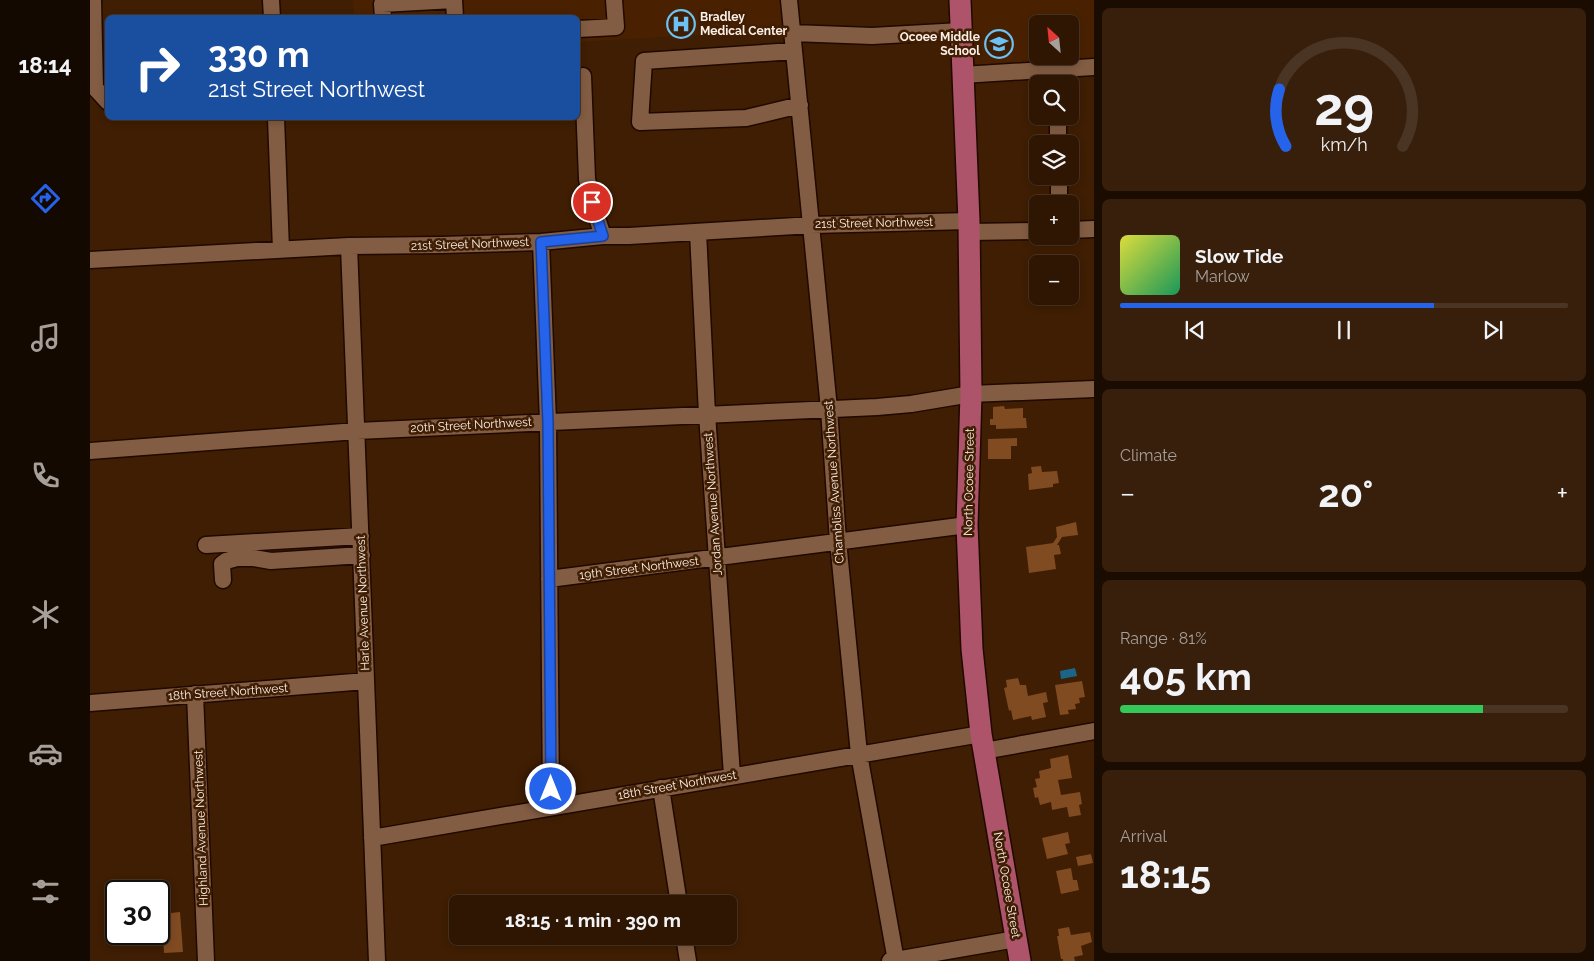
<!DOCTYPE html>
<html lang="en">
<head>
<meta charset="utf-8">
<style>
	:root { --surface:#2f1602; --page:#371f0c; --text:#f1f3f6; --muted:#a79f99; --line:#4a3524; --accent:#2563eb }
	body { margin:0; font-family:Raleway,sans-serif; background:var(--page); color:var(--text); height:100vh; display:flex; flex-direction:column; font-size:19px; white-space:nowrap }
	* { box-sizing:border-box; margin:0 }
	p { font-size:16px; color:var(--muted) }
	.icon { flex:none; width:28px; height:28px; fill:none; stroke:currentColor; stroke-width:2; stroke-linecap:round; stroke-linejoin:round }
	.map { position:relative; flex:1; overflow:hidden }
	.details { display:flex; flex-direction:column; gap:8px; padding:8px; background:#1a0c01; width:500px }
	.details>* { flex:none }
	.guide { position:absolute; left:15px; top:15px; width:475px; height:105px; border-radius:8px; box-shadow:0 2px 8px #0003,0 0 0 1px var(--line); background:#1a4fa0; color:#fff; overflow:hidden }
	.needle { width:32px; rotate:333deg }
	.tools { position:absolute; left:939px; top:15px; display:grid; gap:10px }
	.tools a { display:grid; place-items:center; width:50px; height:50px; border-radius:8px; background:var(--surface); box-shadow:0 2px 8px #0003,0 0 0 1px var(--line); font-size:25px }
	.speed { position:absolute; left:15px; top:880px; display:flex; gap:10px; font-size:25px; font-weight:700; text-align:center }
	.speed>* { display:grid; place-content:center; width:65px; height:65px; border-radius:50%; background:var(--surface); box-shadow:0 2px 8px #0003,0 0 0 1px var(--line); line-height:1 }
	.speed .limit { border:2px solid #111; border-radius:8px; background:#fff; color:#111 }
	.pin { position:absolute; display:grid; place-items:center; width:42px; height:42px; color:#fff; margin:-21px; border:2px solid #fff; border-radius:50%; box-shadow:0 1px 5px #0007 }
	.me { position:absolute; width:55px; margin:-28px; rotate:0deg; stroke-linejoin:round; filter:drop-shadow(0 0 4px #0008) }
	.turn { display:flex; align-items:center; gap:18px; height:105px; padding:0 20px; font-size:22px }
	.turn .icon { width:65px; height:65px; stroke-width:2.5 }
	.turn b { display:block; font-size:35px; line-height:42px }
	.big { font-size:38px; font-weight:700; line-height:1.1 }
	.details .tile { flex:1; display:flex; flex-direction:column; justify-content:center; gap:8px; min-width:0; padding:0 18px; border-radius:8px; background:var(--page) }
	.details .dial { align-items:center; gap:0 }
	.dial svg { height:130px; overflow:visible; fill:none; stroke:var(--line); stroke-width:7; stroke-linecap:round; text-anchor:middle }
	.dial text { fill:var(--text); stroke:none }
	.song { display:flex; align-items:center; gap:15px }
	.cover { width:60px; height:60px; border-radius:8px; background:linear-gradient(135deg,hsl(60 70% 55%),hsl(150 70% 35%)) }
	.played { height:5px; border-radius:2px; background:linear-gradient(90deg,var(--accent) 70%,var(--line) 70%) }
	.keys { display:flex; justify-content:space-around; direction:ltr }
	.heat { display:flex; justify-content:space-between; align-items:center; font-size:28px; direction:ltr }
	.charge { height:8px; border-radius:4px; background:linear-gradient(90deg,#34c759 81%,var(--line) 0) }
	.trip { position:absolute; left:359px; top:895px; width:288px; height:50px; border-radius:8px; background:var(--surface); box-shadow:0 2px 8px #0003,0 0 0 1px var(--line); font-weight:700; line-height:50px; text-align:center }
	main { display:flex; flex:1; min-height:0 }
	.dock { display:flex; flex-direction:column; width:90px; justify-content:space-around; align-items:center; background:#130901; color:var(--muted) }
	.dock .icon { width:35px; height:35px }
	.dock .on { color:var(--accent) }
	.dock b { font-size:22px; color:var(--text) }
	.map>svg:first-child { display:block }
	.built { fill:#492100; fill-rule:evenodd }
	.water { fill:#1a668b }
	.building { fill:#814b22 }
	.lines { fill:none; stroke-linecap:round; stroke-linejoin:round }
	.minor-casing { stroke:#200900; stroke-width:19 }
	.major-casing { stroke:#200900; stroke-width:24 }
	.minor { stroke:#835d43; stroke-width:16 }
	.major { stroke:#ad546b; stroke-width:21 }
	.route-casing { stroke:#184099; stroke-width:12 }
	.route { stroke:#2563eb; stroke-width:9 }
	.labels { text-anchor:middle; stroke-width:5; stroke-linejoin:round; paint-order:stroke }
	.poi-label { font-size:12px; font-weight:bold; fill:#fdefe6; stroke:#3f1e03; text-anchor:start }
	.street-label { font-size:12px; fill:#fdefe6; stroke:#3f1e03 }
</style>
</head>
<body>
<main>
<nav class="dock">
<b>18:14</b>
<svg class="icon on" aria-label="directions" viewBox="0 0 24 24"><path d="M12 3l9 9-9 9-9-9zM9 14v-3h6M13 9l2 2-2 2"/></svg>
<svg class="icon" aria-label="music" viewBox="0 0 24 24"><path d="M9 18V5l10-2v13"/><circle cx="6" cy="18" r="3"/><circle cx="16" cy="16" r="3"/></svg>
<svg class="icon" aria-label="phone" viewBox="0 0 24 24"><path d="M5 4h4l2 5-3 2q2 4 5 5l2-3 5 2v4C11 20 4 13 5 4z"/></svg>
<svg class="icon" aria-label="climate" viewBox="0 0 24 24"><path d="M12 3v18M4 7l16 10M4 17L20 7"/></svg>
<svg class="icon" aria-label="car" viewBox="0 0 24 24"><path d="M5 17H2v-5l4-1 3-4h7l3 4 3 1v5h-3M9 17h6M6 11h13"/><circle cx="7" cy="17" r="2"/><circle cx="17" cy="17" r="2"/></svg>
<svg class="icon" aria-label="filters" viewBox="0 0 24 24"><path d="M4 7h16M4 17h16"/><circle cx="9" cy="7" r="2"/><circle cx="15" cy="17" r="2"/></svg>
</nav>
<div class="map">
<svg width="1004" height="961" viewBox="0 0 1004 961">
	<rect width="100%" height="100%" fill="#3f1e03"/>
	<path class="built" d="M263,0H692L695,30L488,42V18L264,17Z
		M870,0H1004V67L872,75ZM948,24H980V56H948Z"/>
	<path class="water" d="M985,668L987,676L971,679L970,671Z"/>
	<path class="building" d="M914,406L915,409L933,408V418H936L937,428L906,429V425H900V419H903V407Z
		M927,438V446H921V459H898V439Z
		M951,466L952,472L967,471L969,483L963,484V487L939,490L938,474L942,473L941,467Z
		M986,522L988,535L972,537L967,545H969L971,554L964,555L966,569L939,573L936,547L963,543L967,537L966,527Z
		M928,678L930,685H936L938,696L956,692L958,702L953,703L956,717L942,720L941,716L923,720L921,710L919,711L914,688L917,687L916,680Z
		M992,681L995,697L989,698L990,703L985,704L986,709L978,710L979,714L970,715L965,685Z
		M978,755L982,778L968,780L971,795L990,792L992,804L989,805L991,815L979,817L977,807L962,810L961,802L950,805L948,797L945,798L943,788L947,787L945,779L950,778L949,771L961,768L960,759Z
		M978,832L980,843L975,844L978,854L957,859L952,838Z
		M1001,854L1003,863L988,866L986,857Z
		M981,868L983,880H987L989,890L971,894L966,871Z
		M90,912L93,952L74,953L72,914Z
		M979,927L981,935L1000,932L1002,942L991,946L993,955L984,957L985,961H973V959H971L967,936H969L968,929Z"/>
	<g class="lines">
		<defs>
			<path id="minor" d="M3,0L5,88L18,102
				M181,0L182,18
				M364,0L365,18
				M699,0L739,409L748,541L769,754L806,961
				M293,18L292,4L364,0
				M488,29L526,27L524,0
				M702,33L782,36L871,31
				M704,51L554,61L550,122L656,118L710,105
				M968,69V84
				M872,75L1004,67
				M493,76L497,179L502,203L513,236
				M968,116V144
				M186,118L191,250
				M969,176V204
				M980,230L1004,229
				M608,232L617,414L642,775
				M879,232L948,231
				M451,242L458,422L461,806
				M259,246L287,961
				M0,260L259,246L351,245L451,242L513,236H539L722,225L879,221
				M0,451L267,431L787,407L821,404L881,394L1004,389
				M116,545L271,536
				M459,579L877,525
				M133,580L132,564L136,561L147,558H163L181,561L272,555
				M105,694L116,961
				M0,703L276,681
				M894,751L1004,731
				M571,788L589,904
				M282,838L891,734
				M594,936L598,961
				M800,961L926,939"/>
			<path id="major" d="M870,0L879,221L881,394L877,525L882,649L891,734L930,961"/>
		</defs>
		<use href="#minor" class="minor-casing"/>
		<use href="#major" class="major-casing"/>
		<use href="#minor" class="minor"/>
		<use href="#major" class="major"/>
	</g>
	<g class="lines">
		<defs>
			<path id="route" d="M461,789L458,422L451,242L513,236L502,202"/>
		</defs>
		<use href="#route" class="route-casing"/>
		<use href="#route" class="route"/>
	</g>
	<defs>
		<symbol id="hospital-ring" viewBox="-11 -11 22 22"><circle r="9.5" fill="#3f1e03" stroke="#6dc2f3" stroke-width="1.5"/><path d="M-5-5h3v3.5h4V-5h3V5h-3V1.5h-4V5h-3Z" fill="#6dc2f3"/></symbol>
		<symbol id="school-ring" viewBox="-11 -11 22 22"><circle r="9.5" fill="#3f1e03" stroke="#6dc2f3" stroke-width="1.5"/><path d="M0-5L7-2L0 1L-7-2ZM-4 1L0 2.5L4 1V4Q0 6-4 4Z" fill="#6dc2f3"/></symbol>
	</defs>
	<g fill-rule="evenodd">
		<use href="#hospital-ring" x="575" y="8" width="32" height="32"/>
		<use href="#school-ring" x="893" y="28" width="32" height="32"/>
	</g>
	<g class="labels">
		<g class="poi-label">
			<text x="610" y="21">Bradley<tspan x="610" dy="14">Medical Center</tspan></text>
			<text x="890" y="41" text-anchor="end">Ocoee Middle<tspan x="890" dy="14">School</tspan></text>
		</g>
		<g class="street-label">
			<text transform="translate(784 223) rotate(-1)" y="4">21st Street Northwest</text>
			<text transform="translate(380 244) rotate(-2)" y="4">21st Street Northwest</text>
			<text transform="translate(381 425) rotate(-3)" y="4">20th Street Northwest</text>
			<text transform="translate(744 482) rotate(-94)" y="4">Chambliss Avenue Northwest</text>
			<text transform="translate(879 482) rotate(-89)" y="4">North Ocoee Street</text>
			<text transform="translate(623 504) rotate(-94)" y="4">Jordan Avenue Northwest</text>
			<text transform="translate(549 568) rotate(-7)" y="4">19th Street Northwest</text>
			<text transform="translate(273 603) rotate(-92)" y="4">Harle Avenue Northwest</text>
			<text transform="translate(138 692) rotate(-4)" y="4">18th Street Northwest</text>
			<text transform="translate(587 785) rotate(-10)" y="4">18th Street Northwest</text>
			<text transform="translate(111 828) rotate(-92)" y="4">Highland Avenue Northwest</text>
			<text transform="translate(917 885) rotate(80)" y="4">North Ocoee Street</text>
		</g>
	</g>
</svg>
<div class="tools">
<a><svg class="needle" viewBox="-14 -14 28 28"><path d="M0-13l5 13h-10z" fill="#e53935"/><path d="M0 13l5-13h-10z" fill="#a79f99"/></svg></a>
<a><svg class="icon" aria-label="search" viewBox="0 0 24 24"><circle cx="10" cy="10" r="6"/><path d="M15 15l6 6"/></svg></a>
<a><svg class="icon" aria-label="layers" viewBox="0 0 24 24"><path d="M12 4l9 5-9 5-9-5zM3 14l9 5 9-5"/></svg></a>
<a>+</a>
<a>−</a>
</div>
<div class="speed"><div class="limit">30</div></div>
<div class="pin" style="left:502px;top:202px;background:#d93025"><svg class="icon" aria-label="arrive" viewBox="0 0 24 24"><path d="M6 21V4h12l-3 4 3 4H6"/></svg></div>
<svg class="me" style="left:461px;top:789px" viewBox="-20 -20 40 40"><circle r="17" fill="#2563eb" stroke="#fff" stroke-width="3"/><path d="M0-11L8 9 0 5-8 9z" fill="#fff"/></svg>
<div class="trip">18:15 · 1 min · 390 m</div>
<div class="guide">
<div class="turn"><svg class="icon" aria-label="right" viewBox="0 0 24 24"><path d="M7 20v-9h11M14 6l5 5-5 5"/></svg><div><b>330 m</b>21st Street Northwest</div></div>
</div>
</div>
<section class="details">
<div class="tile dial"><svg viewBox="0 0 100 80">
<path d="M14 69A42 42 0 1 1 86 69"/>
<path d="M14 69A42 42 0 0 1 10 34" stroke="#2563eb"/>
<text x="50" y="56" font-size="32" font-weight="700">29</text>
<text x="50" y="72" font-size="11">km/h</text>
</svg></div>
<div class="tile">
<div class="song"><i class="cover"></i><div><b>Slow Tide</b><p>Marlow</p></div></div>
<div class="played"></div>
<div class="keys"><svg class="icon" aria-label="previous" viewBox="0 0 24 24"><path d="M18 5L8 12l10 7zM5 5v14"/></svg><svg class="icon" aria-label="pause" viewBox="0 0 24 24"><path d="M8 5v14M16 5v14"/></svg><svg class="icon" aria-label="next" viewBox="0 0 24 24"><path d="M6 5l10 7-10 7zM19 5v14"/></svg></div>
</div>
<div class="tile"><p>Climate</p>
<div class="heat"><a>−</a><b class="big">20°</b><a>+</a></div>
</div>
<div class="tile"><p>Range · 81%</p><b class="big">405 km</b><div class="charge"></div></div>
<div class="tile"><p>Arrival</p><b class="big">18:15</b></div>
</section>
</main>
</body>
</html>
